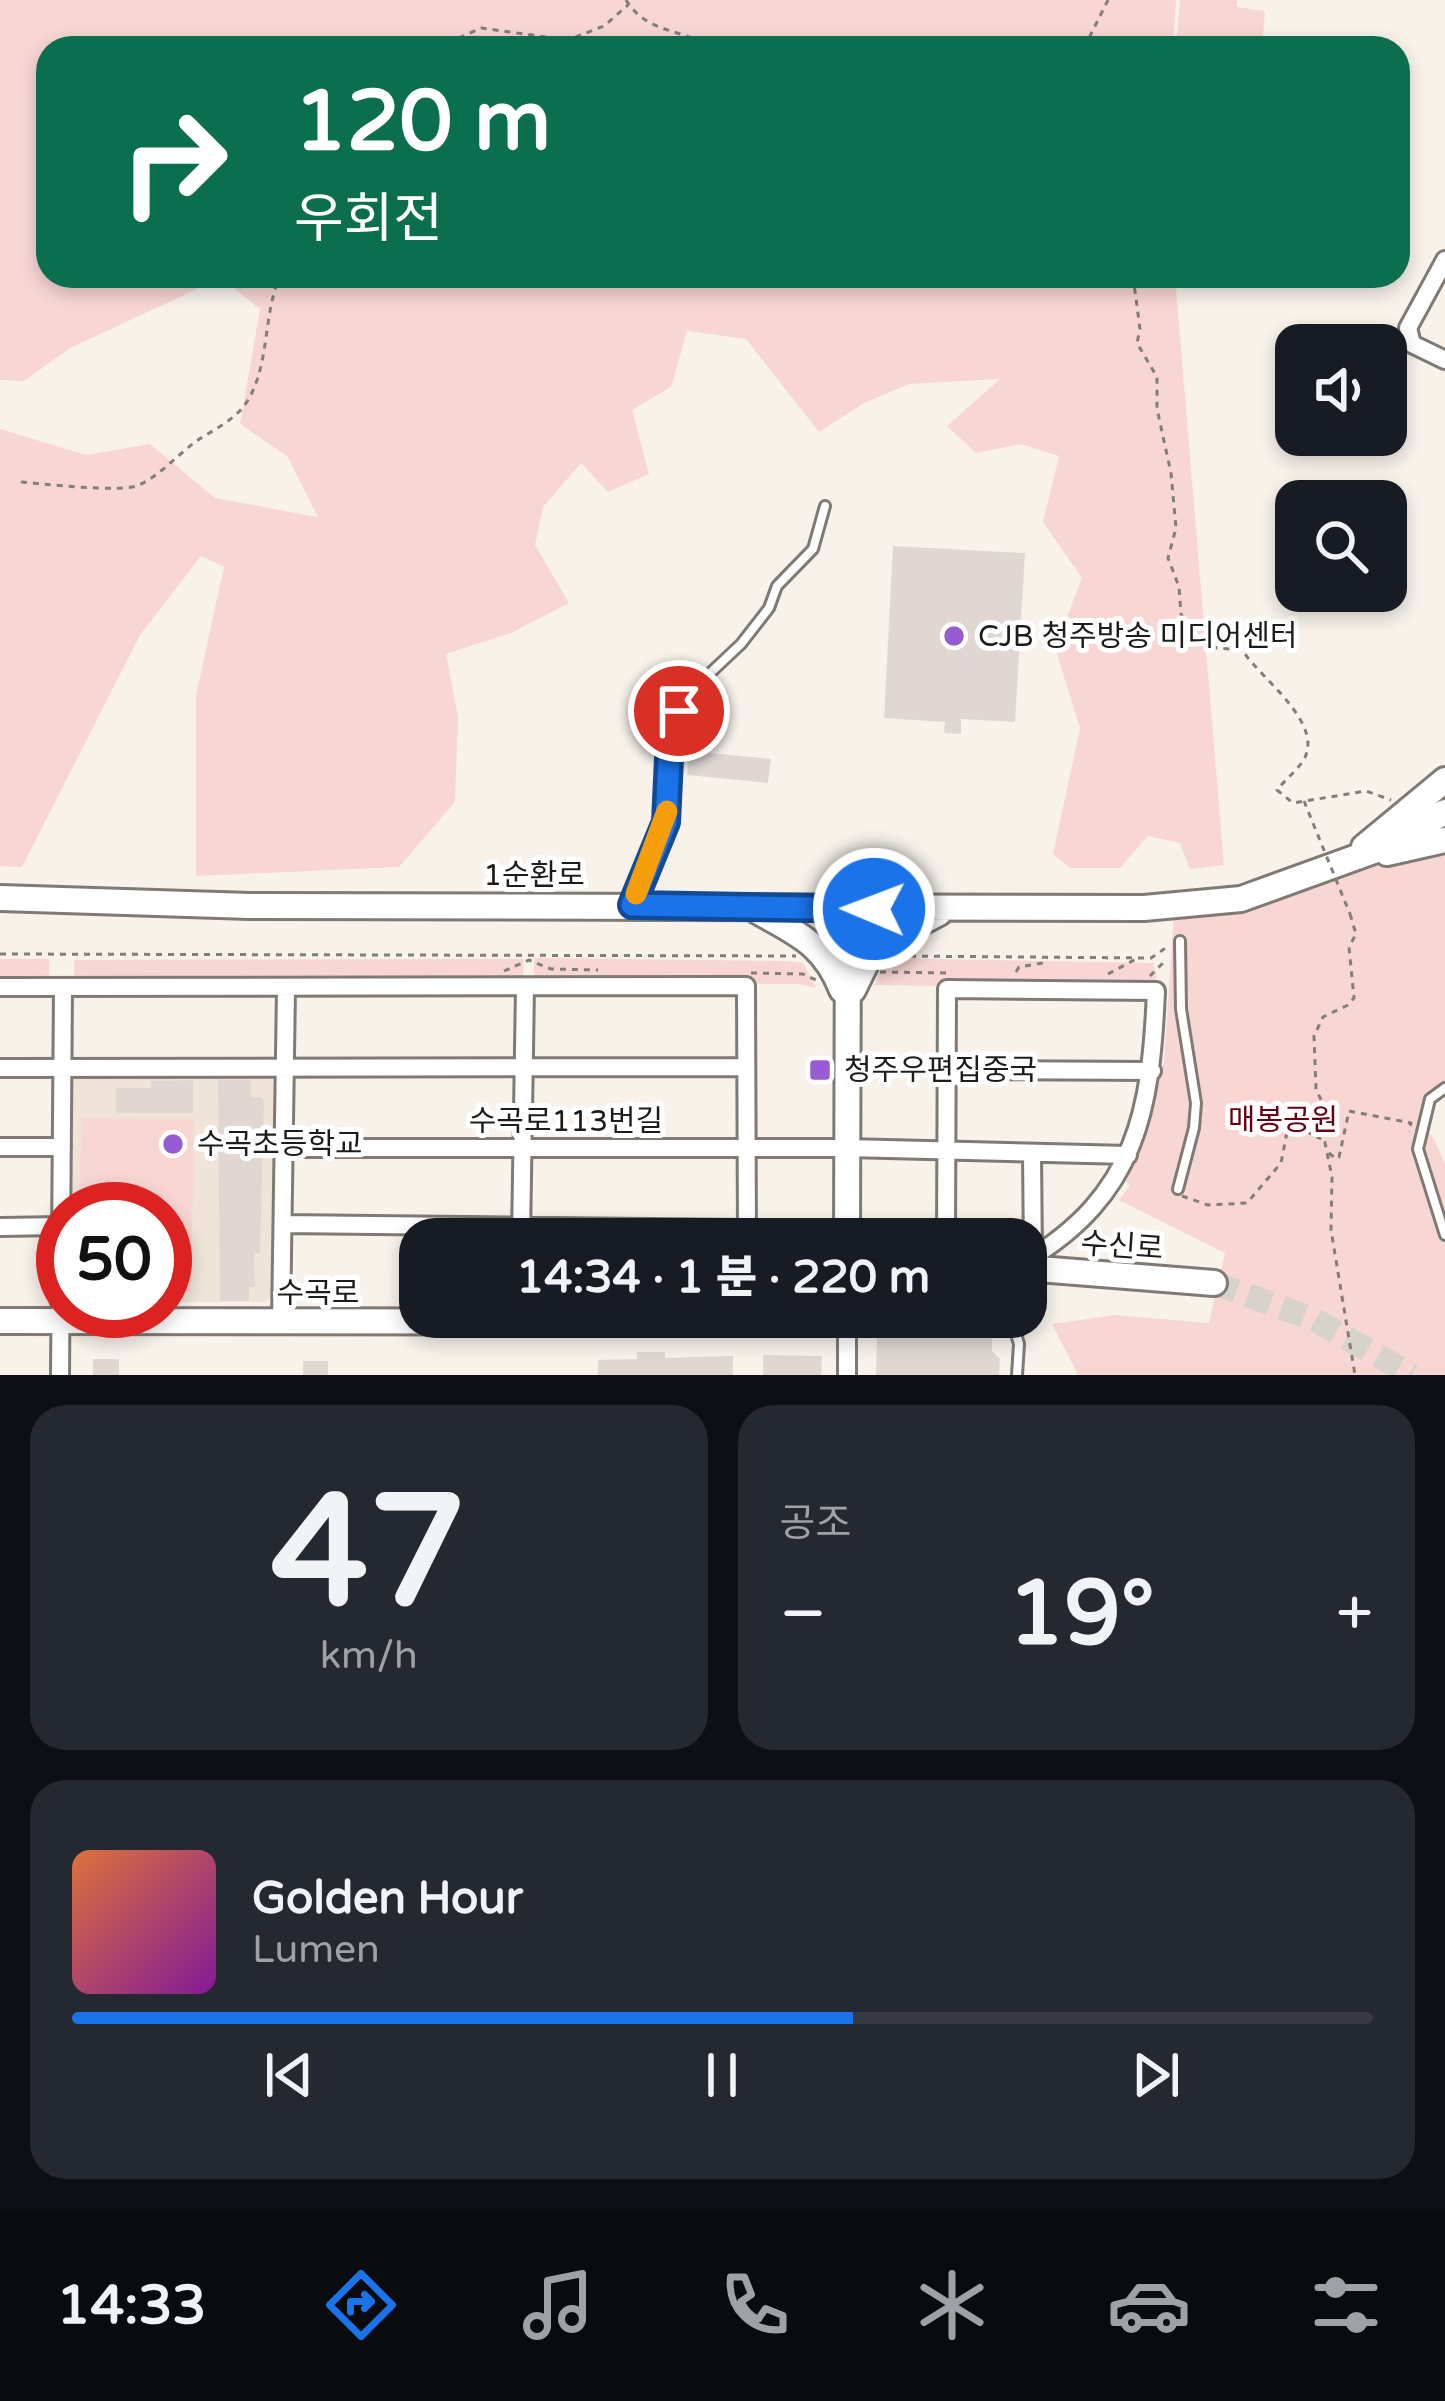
<!DOCTYPE html>
<html lang="ko">
<head>
<meta charset="utf-8">
<style>
	:root { --surface:#171b24; --page:#242831; --text:#f1f3f6; --muted:#9ea1a6; --line:#363941; --accent:#1a73e8 }
	body { margin:0; font-family:"Varela Round","Noto Sans KR",sans-serif; background:var(--page); color:var(--text); height:100vh; display:flex; flex-direction:column; font-size:45px; white-space:nowrap }
	* { box-sizing:border-box; margin:0 }
	p { font-size:39px; color:var(--muted) }
	.icon { flex:none; width:66px; height:66px; fill:none; stroke:currentColor; stroke-width:2; stroke-linecap:round; stroke-linejoin:round }
	.map { position:relative; height:1375px; overflow:hidden }
	.details { display:flex; flex-direction:column; gap:30px; padding:30px; background:#0d0f14; flex:1 }
	.details>* { flex:none }
	.hud { position:absolute; left:36px; top:36px; width:1374px; height:252px; border-radius:36px; box-shadow:0 6px 18px #0003; background:#0b6e4f; color:#fff; overflow:hidden }
	.tools { position:absolute; left:1275px; top:324px; display:grid; gap:24px }
	.tools a { display:grid; place-items:center; width:132px; height:132px; border-radius:24px; background:var(--surface); box-shadow:0 6px 18px #0003; font-size:60px }
	.speed { position:absolute; left:36px; top:1182px; display:flex; gap:24px; font-size:60px; font-weight:700; text-align:center }
	.speed>* { display:grid; place-content:center; width:156px; height:156px; border-radius:50%; background:var(--surface); box-shadow:0 6px 18px #0003; line-height:1 }
	.speed .limit { border:18px solid #d22; background:#fff; color:#111 }
	.pin { position:absolute; display:grid; place-items:center; width:102px; height:102px; color:#fff; margin:-51px; border:6px solid #fff; border-radius:50%; box-shadow:0 3px 12px #0007 }
	.me { position:absolute; width:132px; margin:-66px; rotate:271deg; stroke-linejoin:round; filter:drop-shadow(0 0 9px #0008) }
	.turn { display:flex; align-items:center; gap:42px; height:252px; padding:0 60px; font-size:54px }
	.turn .icon { width:156px; height:156px; stroke-width:2.5 }
	.turn b { display:block; font-size:84px; line-height:102px }
	.big { font-size:90px; font-weight:800; line-height:1.1 }
	.details .tile { flex:1; display:flex; flex-direction:column; justify-content:center; gap:18px; min-width:0; padding:0 42px; border-radius:36px; background:var(--page) }
	.details .dial { align-items:center; gap:0 }
	.dial b { font-size:156px; line-height:1 }
	.song { display:flex; align-items:center; gap:36px }
	.cover { width:144px; height:144px; border-radius:18px; background:linear-gradient(135deg,hsl(20 70% 55%),hsl(290 70% 35%)) }
	.played { height:12px; border-radius:6px; background:linear-gradient(90deg,var(--accent) 60%,var(--line) 60%) }
	.keys { display:flex; justify-content:space-around; direction:ltr }
	.heat { display:flex; justify-content:space-between; align-items:center; font-size:66px; direction:ltr }
	.details .tiles { flex:1; display:grid; gap:30px; grid-template-columns:1fr 1fr }
	.tile:last-child { grid-column:span 2 }
	.trip { position:absolute; left:399px; top:1218px; width:648px; height:120px; border-radius:36px; background:var(--surface); box-shadow:0 6px 18px #0003; font-weight:800; line-height:120px; text-align:center }
	.dock { display:flex; height:192px; justify-content:space-around; align-items:center; background:#090b0e; color:var(--muted) }
	.dock .icon { width:84px; height:84px }
	.dock .selected { color:var(--accent) }
	.dock b { font-size:54px; color:var(--text) }
	.map>svg:first-child { display:block }
	.built { fill:#efe4d7 }
	.green { fill:#f8d6d4 }
	.building { fill:#e0d7d3 }
	.lines { fill:none; stroke-linecap:round; stroke-linejoin:round }
	.secondary-tunnel { stroke:#d7d2cc; stroke-width:24; stroke-dasharray:24 12; stroke-linecap:butt }
	.lane-casing { stroke:#7f7a73; stroke-width:14 }
	.street-casing { stroke:#7f7a73; stroke-width:22 }
	.secondary-casing { stroke:#7f7a73; stroke-width:30 }
	.path { stroke:#827e79; stroke-width:3; stroke-dasharray:6 6; stroke-linecap:butt }
	.lane { stroke:#fff; stroke-width:8 }
	.street { stroke:#fff; stroke-width:16 }
	.secondary { stroke:#fff; stroke-width:24 }
	.path-bridge { stroke:#827e79; stroke-width:3; stroke-dasharray:6 6; stroke-linecap:butt }
	.route-casing { stroke:#114b97; stroke-width:30 }
	.route { stroke:#1a73e8; stroke-width:21 }
	.slow { stroke:#f59e0b; stroke-width:21 }
	.poi-dot { fill:#975bd3; stroke:#fff; stroke-width:4.5 }
	.labels { text-anchor:middle; stroke-width:10; stroke-linejoin:round; paint-order:stroke }
	.poi-label { font-size:30px; fill:#1e1c19; stroke:#fff; text-anchor:start }
	.street-label { font-size:30px; fill:#1e1c19; stroke:#fff }
	.park-label { font-size:30px; fill:#650111; stroke:#fff }
</style>
</head>
<body>
<div class="map">
<svg width="1445" height="1375" viewBox="0 0 1445 1375">
	<rect width="100%" height="100%" fill="#f8f2eb"/>
	<path class="built" d="M81,1070L271,1072L277,1080L273,1296L265,1302H165V1209H70L71,1078Z"/>
	<path class="green" d="M0,0H1176L1173,48H48V276H1175L1224,865L1190,869L1180,843L1148,836L1120,868H1070L1053,854L1080,728L1055,648L1082,578L1043,522L1059,456L1021,444L976,453L947,426L1000,379L909,384L864,403L819,432L746,339L687,331L671,387L632,410L649,474L608,492L581,463L543,507L535,545L569,603L511,633L446,654L458,717L455,802L399,867L196,876V695L224,567L201,556L140,635L22,867L0,866V429L86,455L150,444L215,498L318,517L287,456L240,424L260,309L221,278L70,348L24,381L0,380Z
		M1180,0H1237V7L1265,11L1262,48H1176Z
		M1445,827V1081L1426,1094L1419,1118L1435,1141L1445,1164V1375H1078L1052,1324L1115,1315L1209,1323L1225,1253L1119,1200L1130,1185L1126,1182L1164,1062L1174,913L1429,837Z
		M534,958L787,961L803,963L816,988L799,984L534,983Z
		M884,958L1153,963L1157,976L1152,989L875,985Z
		M0,959H49V984H0Z
		M523,959V982L74,984V960Z
		M81,1118L194,1119L191,1292H165V1209H80Z"/>
	<path class="building" d="M893,546L1025,553L1015,722L961,719V734L944,733L945,722L884,718Z
		M690,751L771,759L768,783L687,775Z
		M193,1080V1113H116V1088H151V1081Z
		M218,1080H250L251,1097H261L264,1101L260,1253H254L255,1287H249V1301H220Z
		M900,1321L975,1323V1331H992V1351L1000,1359L999,1375H876L877,1329L900,1327Z
		M637,1352H665V1358L733,1356V1375H598V1360L637,1359Z
		M763,1355L822,1356L821,1375H763Z
		M93,1359H119V1375H93Z
		M303,1361H328V1375H303Z"/>
	<g class="lines">
		<path class="secondary-tunnel" d="M1214,1283L1313,1319L1412,1375"/>
		<defs>
			<path id="lane" d="M632,904L666,822L670,737L679,711L690,692L741,644L769,608L777,586L813,549L825,506
				M1445,1088L1430,1099L1418,1149L1445,1235
				M1178,1189L1194,1128L1196,1103L1181,1009L1180,941
				M1011,1317L1019,1344L1017,1375"/>
			<path id="street" d="M1445,260L1408,328L1412,344L1445,360
				M0,987L746,986L747,1239
				M0,1068L746,1067
				M947,1070L1152,1071
				M0,1147H62
				M285,1148H847L1128,1155
				M1032,1153L1033,1257
				M283,1224L747,1229
				M0,1227L61,1226
				M521,1239L525,987
				M946,1239L947,989L1156,991C1151,1110 1137,1195 1026,1261
				M281,1323L286,988
				M60,1375L63,988
				M847,1375V1322L874,1317"/>
			<path id="secondary" d="M1364,847L1445,780
				M1387,853L1445,840
				M0,898L250,906L1144,908L1241,899L1382,848L1445,812
				M757,911C798,934 824,944 842,990
				M853,990L874,947L939,913
				M847,1239L848,909
				M1026,1268L1214,1283
				M0,1321L847,1322V1317"/>
		</defs>
		<use href="#lane" class="lane-casing"/>
		<use href="#street" class="street-casing"/>
		<use href="#secondary" class="secondary-casing"/>
		<path class="path" d="M626,0C647,34 682,28 712,48
			M437,48L481,28L568,40L604,26L628,5
			M865,48H882
			M1084,48L1108,0
			M1133,276L1140,329L1137,343L1157,377V409L1171,473L1176,528L1168,558L1179,587L1181,614L1196,640L1217,648L1242,650C1262,680 1326,724 1303,761C1296,771 1285,780 1277,790L1293,803L1366,791L1391,800
			M21,482C44,484 123,493 139,485C161,475 178,454 198,440C215,429 237,419 248,400C270,363 263,314 280,276
			M1350,914L1356,934L1349,947L1354,998L1348,1005L1323,1017L1314,1036L1316,1089L1322,1102L1321,1123L1332,1177L1331,1230L1355,1375
			M0,954L796,956
			M898,956L1151,958L1167,947
			M504,971L529,960L551,969L598,970
			M880,972L949,973
			M1016,972L1019,967L1043,963L1047,958
			M751,973L803,974L818,981
			M1108,974L1136,959
			M1150,976L1166,960
			M1329,1153L1336,1159L1339,1157L1349,1111L1411,1123L1409,1132
			M1182,1196L1208,1205L1247,1203L1281,1163L1289,1122L1321,1139"/>
		<use href="#lane" class="lane"/>
		<use href="#street" class="street"/>
		<use href="#secondary" class="secondary"/>
		<path class="path-bridge" d="M1304,801L1350,914"/>
	</g>
	<g class="lines">
		<defs>
			<path id="route" d="M679,711L670,737L666,822L632,905L874,909"/>
		</defs>
		<use href="#route" class="route-casing"/>
		<use href="#route" class="route"/>
		<path class="slow" d="M636,894L667,811"/>
	</g>
	<g class="poi-dot">
		<circle cx="954" cy="636" r="12"/>
		<rect x="808" y="1058" width="24" height="24" rx="6"/>
		<circle cx="173" cy="1144" r="12"/>
	</g>
	<g class="labels">
		<g class="poi-label">
			<text x="978" y="646">CJB 청주방송 미디어센터</text>
			<text x="844" y="1080">청주우편집중국</text>
			<text x="197" y="1154">수곡초등학교</text>
		</g>
		<g class="street-label">
			<text x="534" y="885">1순환로</text>
			<text x="566" y="1131">수곡로113번길</text>
			<text transform="translate(1122 1246) rotate(4)" y="10">수신로</text>
			<text x="318" y="1303">수곡로</text>
		</g>
		<g class="park-label">
			<text x="1283" y="1130">매봉공원</text>
		</g>
	</g>
</svg>
<div class="tools">
<a><svg class="icon" aria-label="sound" viewBox="0 0 24 24"><path d="M4 9h4l5-4v14l-5-4H4zM17 9q2 3 0 6"/></svg></a>
<a><svg class="icon" aria-label="search" viewBox="0 0 24 24"><circle cx="10" cy="10" r="6"/><path d="M15 15l6 6"/></svg></a>
</div>
<div class="speed"><div class="limit">50</div></div>
<div class="pin" style="left:679px;top:711px;background:#d93025"><svg class="icon" aria-label="arrive" viewBox="0 0 24 24"><path d="M6 21V4h12l-3 4 3 4H6"/></svg></div>
<svg class="me" style="left:874px;top:909px" viewBox="-20 -20 40 40"><circle r="17" fill="#1a73e8" stroke="#fff" stroke-width="3"/><path d="M0-11L8 9 0 5-8 9z" fill="#fff"/></svg>
<div class="trip">14:34 · 1 분 · 220 m</div>
<div class="hud">
<div class="turn"><svg class="icon" aria-label="right" viewBox="0 0 24 24"><path d="M7 20v-9h11M14 6l5 5-5 5"/></svg><div><b>120 m</b>우회전</div></div>
</div>
</div>
<section class="details">
<div class="tiles">
<div class="tile dial"><b>47</b><p>km/h</p></div>
<div class="tile"><p>공조</p>
<div class="heat"><a>−</a><b class="big">19°</b><a>+</a></div>
</div>
<div class="tile">
<div class="song"><i class="cover"></i><div><b>Golden Hour</b><p>Lumen</p></div></div>
<div class="played"></div>
<div class="keys"><svg class="icon" aria-label="previous" viewBox="0 0 24 24"><path d="M18 5L8 12l10 7zM5 5v14"/></svg><svg class="icon" aria-label="pause" viewBox="0 0 24 24"><path d="M8 5v14M16 5v14"/></svg><svg class="icon" aria-label="next" viewBox="0 0 24 24"><path d="M6 5l10 7-10 7zM19 5v14"/></svg></div>
</div>
</div>
</section>
<nav class="dock">
<b>14:33</b>
<svg class="icon selected" aria-label="directions" viewBox="0 0 24 24"><path d="M12 3l9 9-9 9-9-9zM9 14v-3h6M13 9l2 2-2 2"/></svg>
<svg class="icon" aria-label="music" viewBox="0 0 24 24"><path d="M9 18V5l10-2v13"/><circle cx="6" cy="18" r="3"/><circle cx="16" cy="16" r="3"/></svg>
<svg class="icon" aria-label="phone" viewBox="0 0 24 24"><path d="M5 4h4l2 5-3 2q2 4 5 5l2-3 5 2v4C11 20 4 13 5 4z"/></svg>
<svg class="icon" aria-label="climate" viewBox="0 0 24 24"><path d="M12 3v18M4 7l16 10M4 17L20 7"/></svg>
<svg class="icon" aria-label="car" viewBox="0 0 24 24"><path d="M5 17H2v-5l4-1 3-4h7l3 4 3 1v5h-3M9 17h6M6 11h13"/><circle cx="7" cy="17" r="2"/><circle cx="17" cy="17" r="2"/></svg>
<svg class="icon" aria-label="filters" viewBox="0 0 24 24"><path d="M4 7h16M4 17h16"/><circle cx="9" cy="7" r="2"/><circle cx="15" cy="17" r="2"/></svg>
</nav>
</body>
</html>
